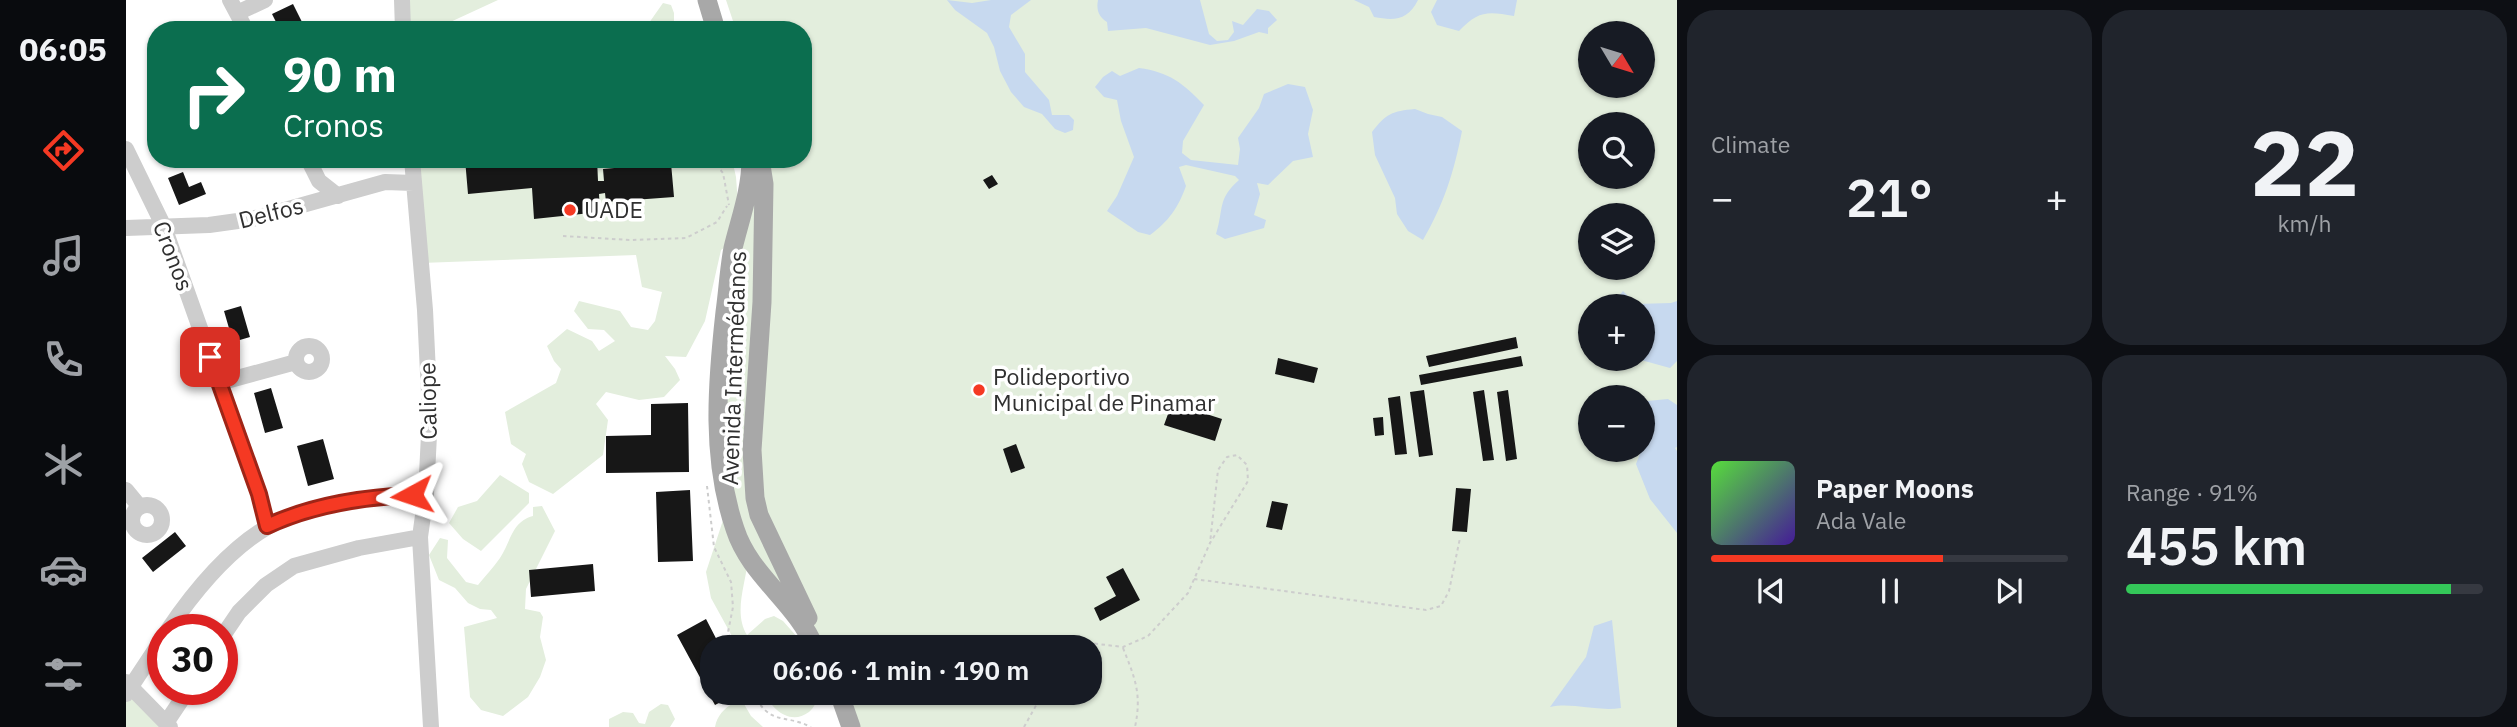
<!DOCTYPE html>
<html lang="en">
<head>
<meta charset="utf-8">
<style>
	:root { --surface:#171b24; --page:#20242c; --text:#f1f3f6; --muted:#9ea1a6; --line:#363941; --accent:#f53923 }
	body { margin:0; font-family:"IBM Plex Sans",sans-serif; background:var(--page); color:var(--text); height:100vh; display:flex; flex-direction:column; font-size:26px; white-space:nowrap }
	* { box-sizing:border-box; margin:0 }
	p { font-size:23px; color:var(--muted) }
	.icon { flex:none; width:38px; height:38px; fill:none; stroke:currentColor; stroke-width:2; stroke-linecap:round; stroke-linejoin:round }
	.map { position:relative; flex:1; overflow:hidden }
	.drawer { display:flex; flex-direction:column; gap:10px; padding:10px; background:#0d0f14; width:840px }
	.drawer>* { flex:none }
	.banner { position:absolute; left:21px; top:21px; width:665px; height:147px; border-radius:28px; box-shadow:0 2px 5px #0004; background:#0b6e4f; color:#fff; overflow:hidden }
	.needle { width:46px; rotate:128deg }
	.controls { position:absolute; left:1452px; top:21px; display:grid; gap:14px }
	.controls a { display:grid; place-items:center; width:77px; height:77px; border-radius:50%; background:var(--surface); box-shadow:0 2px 5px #0004; font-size:35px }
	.speed { position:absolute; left:21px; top:614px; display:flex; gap:14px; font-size:35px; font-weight:700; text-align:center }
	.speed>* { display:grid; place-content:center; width:91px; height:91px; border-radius:50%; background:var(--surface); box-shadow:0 2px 5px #0004; line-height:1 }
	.speed .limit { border:10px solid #d22; background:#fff; color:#111 }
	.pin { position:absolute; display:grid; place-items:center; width:60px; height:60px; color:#fff; margin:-30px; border-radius:14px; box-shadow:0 4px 10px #0006 }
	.me { position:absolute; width:77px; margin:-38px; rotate:265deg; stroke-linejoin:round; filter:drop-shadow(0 0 5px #0008) }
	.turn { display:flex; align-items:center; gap:24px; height:147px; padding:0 21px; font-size:32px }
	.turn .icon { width:91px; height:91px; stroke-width:2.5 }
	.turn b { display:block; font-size:49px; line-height:60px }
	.big { font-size:52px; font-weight:600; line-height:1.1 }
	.drawer .tile { flex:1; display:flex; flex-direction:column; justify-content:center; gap:10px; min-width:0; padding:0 24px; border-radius:28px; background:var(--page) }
	.drawer .dial { align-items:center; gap:0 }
	.dial b { font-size:91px; line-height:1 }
	.song { display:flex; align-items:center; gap:21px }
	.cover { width:84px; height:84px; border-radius:10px; background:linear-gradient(135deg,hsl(110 70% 55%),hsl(260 70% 35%)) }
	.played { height:7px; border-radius:4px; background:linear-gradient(90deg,var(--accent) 65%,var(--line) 65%) }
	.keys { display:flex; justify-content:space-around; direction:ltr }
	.heat { display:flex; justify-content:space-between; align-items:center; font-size:38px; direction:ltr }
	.charge { height:10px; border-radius:5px; background:linear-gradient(90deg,#34c759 91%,var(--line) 0) }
	.drawer .tiles { flex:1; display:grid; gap:10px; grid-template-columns:repeat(2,1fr) }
	.trip { position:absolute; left:574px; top:635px; width:402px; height:70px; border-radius:28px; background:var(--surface); box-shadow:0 2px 5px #0004; font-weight:600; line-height:70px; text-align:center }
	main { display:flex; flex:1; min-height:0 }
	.tab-bar { display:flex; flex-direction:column; width:126px; justify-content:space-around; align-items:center; background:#090b0e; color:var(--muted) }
	.tab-bar .icon { width:49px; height:49px }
	.tab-bar .active { color:var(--accent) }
	.tab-bar b { font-size:32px; color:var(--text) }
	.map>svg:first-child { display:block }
	.green { fill:#e3eedd; fill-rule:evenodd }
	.water { fill:#c7d9ef }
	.building { fill:#171717 }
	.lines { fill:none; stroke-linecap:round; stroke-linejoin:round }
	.path { stroke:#cdcdcd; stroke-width:2; stroke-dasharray:3.5 3.5; stroke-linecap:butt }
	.minor { stroke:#cdcdcd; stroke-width:16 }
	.major { stroke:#a8a8a8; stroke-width:19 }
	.route-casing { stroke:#9f2517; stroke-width:18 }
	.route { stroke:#f53923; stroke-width:12 }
	.poi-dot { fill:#f53923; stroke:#fff; stroke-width:2.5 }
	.labels { text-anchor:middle; stroke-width:7; stroke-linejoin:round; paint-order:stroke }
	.poi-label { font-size:23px; fill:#303030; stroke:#fff; text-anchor:start }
	.street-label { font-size:23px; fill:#303030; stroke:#fff }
</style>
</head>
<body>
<main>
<nav class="tab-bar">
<b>06:05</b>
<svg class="icon active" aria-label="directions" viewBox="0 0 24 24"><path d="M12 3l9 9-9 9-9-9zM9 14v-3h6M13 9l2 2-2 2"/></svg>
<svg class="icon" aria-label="music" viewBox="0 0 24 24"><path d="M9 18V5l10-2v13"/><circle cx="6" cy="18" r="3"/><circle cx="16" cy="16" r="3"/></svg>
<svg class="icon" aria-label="phone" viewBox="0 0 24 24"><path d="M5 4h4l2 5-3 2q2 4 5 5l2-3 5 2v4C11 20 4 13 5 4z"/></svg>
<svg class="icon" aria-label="climate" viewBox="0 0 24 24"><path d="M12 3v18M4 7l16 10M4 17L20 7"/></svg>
<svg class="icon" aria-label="car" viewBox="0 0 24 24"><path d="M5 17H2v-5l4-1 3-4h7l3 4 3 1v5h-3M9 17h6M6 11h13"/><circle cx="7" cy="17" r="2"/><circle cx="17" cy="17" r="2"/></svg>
<svg class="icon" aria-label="filters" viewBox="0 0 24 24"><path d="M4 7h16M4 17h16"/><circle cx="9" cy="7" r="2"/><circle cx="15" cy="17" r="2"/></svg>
</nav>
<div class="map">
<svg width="1551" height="727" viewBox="0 0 1551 727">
	<rect width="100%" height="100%" fill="#fff"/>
	<path class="green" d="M278,0H372L307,30H280Z
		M600,0H1551V727H722L710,693H964V648L692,647L622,559C620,583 607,613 621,635L639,619L648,616L657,621L680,647H612L585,598L580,572L602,505L598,248L595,250L579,321L560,357L539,356L549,369L554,380L538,397L513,400L480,392L470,404L482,420L477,455L427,494L403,482L396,464L400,454L385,444L379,412L430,383L435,369L428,361L421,346L441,329L466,341L473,351L489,341L478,330L462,329L448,311L453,301L494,311L505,327L522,330L529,321L536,292L516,287L510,255L295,263L287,159H606L610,177L612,204L629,159H677V30H610ZM1465,33H1517V86H1465ZM1465,124H1517V177H1465ZM1465,215H1517V268H1465ZM1465,306H1517V359H1465ZM1465,397H1517V450H1465Z
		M537,3L545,5L548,13V26L543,30H518Z
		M374,475L403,493V503L355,551L337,539L323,523L332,507L351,501Z
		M416,506L429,531L400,589L399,609L414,612L417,617L414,637L420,660L414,677L402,697L377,716L355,710L344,697L338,627L371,618L365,610L354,609L342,603L329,588L313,580L303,555L314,538L322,540L321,558L340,582L352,585C359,576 367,568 374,558C385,542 385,522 407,516V507Z
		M0,681L44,727H0Z
		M638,693H696C692,699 688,708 683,712C664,726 646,709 638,693Z
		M608,703L618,704L625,716L637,727H589C591,716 598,708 608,703Z
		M535,704L542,705L549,719L544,727H483V719L497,712L507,713L513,723L519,724L523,712Z"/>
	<path class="water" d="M821,0L846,3L865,0H905L885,15L883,27L899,54V72L923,100L926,115H943L948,120L947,130L939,133L929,129L916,114L898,107L885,92L874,71L868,47L861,33L829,10Z
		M972,0H1074L1083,34L1091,41L1102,40L1108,32L1106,21L1117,25L1131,9L1143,11L1151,20L1142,28V34L1133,32L1108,41L1084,45L1020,28L982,31L981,22C973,17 970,10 972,0Z
		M1228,0H1292C1282,20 1269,21 1248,17L1243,7Z
		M1311,0H1391L1388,16C1361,11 1352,11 1333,31L1311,25L1305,12Z
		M1013,68C1043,72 1057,83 1078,105L1057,141L1056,153L1065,160L1112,165L1114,149L1112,138L1133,108L1138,94L1162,84L1179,87L1187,110L1182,134L1187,157L1167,161L1142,185L1131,183L1134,194L1128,215L1140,220L1138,228L1099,239L1090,234C1098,209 1091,199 1113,180L1109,176L1060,165L1053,167L1060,186C1052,208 1043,221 1024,235L1012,232L981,211L991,196L1008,157L995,121L991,100L978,97L969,87L977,77L986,71L994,76Z
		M1289,109L1302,114L1316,117L1336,131C1328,172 1318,204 1297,240L1282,231L1271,214L1269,198L1249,155L1246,132C1260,114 1266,111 1289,109Z
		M1497,291L1510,304L1545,303L1551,301V361L1544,368L1515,360L1517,359V306H1484Z
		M1542,399L1551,405V447L1549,448L1551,451V533L1524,499L1510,464L1521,435V401Z
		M1486,620L1495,708C1471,712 1447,702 1424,707L1460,657L1468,626Z"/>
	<path class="building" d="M167,4L180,30H154L146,14Z
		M339,159H404L405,164L429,162V159H441V161L471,159L472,181H478L477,169L545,163L548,197L480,202L479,193L473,194L474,212L408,219L406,188L342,194Z
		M57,172L63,187L75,182L80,194L53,205L42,178Z
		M866,175L872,184L863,189L857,180Z
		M115,306L124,337L107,342L98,311Z
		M1390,337L1392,348L1303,367L1300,356Z
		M1395,356L1397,366L1295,385L1293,375Z
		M1152,358L1192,368L1188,383L1149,374Z
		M145,388L157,428L139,433L128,393Z
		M1298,390L1307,455L1293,457L1284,392Z
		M1358,390L1368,460L1357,461L1347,392Z
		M1382,390L1391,459L1380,461L1371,392Z
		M1274,396L1281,454L1269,455L1262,398Z
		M562,403L563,472L480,473V436L525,435V404Z
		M1046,403L1096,419L1089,441L1038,425Z
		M1257,417L1258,435L1249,436L1247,418Z
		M197,439L208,479L182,486L171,446Z
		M890,444L899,468L885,473L877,449Z
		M1330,488L1345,489L1341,532L1326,531Z
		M564,490L567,561L532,562L530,492Z
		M1146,501L1162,504L1156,530L1140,527Z
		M49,532L60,546L27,572L16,558Z
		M467,564L469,591L405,597L403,570Z
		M997,568L1014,600L974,621L968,608L990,596L980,577Z
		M580,619L595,648H586V693H612L589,705L551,635Z"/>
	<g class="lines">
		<path class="path" d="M586,159L597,173L603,205
			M521,165L523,159
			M437,236L504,240L560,238L591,222L601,206
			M581,486L588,547L605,582L607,607L602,632L608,648
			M1068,579L1300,610L1315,606L1323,591L1334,538
			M956,648L964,643L997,647L1022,636L1062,593L1084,543L1122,481L1121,465L1111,455L1101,457L1092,470L1084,543
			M997,648C1009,678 1016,694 1009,727
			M627,693C645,727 657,713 685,727
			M898,727L917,693"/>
		<path class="minor" d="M104,0L120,30
			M276,0L277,30
			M111,13L139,0
			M0,149L38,227L133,494L141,526
			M182,159L193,181L212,196
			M286,159L299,310L304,415L300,494L294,537L305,727
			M0,228L83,225L126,219L259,182L288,183
			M170 359a13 13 0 1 1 26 0a13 13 0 1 1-26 0Z
			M93,383L170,362
			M0,490L14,507
			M6 520a15 15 0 1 1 30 0a15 15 0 1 1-30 0Z
			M42,630C67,593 103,549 143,526C184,502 253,497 300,494
			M96,637L113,612L140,585L168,566L233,548L294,537
			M0,682L44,727
			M0,694L37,638
			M40,723L62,690"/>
		<path class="major" d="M581,0L590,30
			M625,159C625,190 614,219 607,248C603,269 602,291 599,312C591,384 585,459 609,529C624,576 670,602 689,648
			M634,159L638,184L636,302L626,450L629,498L633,515L682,618
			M713,693L725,727"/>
	</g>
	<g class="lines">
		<defs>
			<path id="route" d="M84,357L133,494L141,526C186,505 237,497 286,495"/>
		</defs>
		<use href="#route" class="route-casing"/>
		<use href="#route" class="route"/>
	</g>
	<g class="poi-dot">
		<circle cx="444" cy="210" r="7"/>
		<circle cx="853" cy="390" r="7"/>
	</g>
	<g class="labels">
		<g class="poi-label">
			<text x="458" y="218">UADE</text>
			<text x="867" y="385">Polideportivo<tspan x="867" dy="26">Municipal de Pinamar</tspan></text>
		</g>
		<g class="street-label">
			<text transform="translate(145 213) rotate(-14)" y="8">Delfos</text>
			<text transform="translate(47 256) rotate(69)" y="8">Cronos</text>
			<text transform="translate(608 368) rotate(-88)" y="8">Avenida Intermédanos</text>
			<text transform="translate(302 401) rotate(-91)" y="8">Caliope</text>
		</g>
	</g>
</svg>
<div class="controls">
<a><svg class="needle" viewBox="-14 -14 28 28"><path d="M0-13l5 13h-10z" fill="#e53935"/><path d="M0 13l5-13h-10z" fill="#9ea1a6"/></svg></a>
<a><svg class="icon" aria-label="search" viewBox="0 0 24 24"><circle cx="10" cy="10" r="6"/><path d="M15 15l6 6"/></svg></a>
<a><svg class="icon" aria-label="layers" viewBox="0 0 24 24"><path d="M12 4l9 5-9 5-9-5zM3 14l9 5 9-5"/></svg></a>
<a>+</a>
<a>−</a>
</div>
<div class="speed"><div class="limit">30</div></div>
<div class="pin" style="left:84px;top:357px;background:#d93025"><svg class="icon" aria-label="arrive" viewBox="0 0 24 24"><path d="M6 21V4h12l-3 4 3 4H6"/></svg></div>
<svg class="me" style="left:286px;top:495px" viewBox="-20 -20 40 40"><path d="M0-17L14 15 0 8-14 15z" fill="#f53923" stroke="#fff" stroke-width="4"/></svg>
<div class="trip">06:06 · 1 min · 190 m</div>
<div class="banner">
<div class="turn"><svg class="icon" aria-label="right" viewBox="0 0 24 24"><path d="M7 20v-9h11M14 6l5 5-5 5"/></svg><div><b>90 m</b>Cronos</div></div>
</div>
</div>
<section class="drawer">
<div class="tiles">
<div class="tile"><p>Climate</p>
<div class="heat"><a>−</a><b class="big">21°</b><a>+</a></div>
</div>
<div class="tile dial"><b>22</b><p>km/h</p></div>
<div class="tile">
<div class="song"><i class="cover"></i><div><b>Paper Moons</b><p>Ada Vale</p></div></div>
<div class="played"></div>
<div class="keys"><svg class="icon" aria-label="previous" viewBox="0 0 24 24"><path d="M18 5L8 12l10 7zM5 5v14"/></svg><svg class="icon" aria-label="pause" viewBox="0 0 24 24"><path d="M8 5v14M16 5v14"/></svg><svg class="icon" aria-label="next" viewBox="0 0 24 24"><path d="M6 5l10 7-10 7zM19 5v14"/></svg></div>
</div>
<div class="tile"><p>Range · 91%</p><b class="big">455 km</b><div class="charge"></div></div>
</div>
</section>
</main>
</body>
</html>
